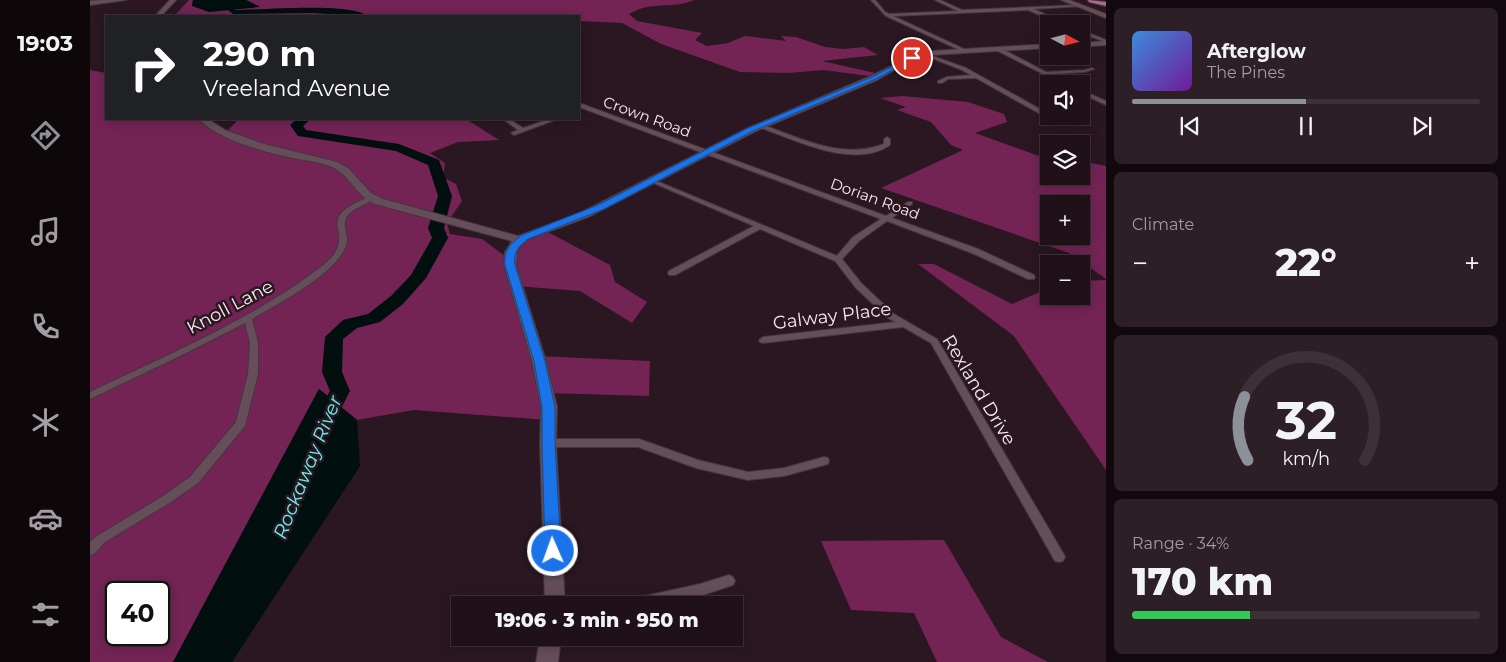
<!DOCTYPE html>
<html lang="en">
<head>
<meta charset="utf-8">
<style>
	:root { --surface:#201119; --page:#2d1f26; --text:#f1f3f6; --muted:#a29da2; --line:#3d3138; --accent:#8c9099 }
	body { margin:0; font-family:Montserrat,sans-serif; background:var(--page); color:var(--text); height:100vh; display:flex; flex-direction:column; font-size:19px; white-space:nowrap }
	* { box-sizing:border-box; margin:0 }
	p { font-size:16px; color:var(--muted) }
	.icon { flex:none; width:28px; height:28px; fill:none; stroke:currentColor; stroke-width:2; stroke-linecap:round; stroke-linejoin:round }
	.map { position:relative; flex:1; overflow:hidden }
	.panel { display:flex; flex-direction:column; gap:8px; padding:8px; background:#12090e; width:400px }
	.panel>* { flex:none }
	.top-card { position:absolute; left:15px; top:15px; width:475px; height:105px; border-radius:0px; box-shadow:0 2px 12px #0003,0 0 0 1px var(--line); background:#202124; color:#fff; overflow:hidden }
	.needle { width:32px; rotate:97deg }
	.tools { position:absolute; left:950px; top:15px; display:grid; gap:10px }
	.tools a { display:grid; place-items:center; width:50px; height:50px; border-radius:0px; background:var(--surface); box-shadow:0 2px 12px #0003,0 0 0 1px var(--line); font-size:25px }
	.speed { position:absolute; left:15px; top:581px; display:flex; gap:10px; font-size:25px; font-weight:700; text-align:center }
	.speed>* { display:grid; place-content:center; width:65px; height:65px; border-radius:50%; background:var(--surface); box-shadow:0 2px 12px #0003,0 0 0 1px var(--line); line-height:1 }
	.speed .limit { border:2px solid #111; border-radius:8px; background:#fff; color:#111 }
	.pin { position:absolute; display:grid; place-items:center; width:42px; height:42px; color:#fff; margin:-21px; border:2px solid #fff; border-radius:50%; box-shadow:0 1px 5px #0007 }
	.me { position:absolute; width:55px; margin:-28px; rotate:358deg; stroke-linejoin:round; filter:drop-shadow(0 0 4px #0008) }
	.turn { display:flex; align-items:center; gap:18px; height:105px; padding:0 15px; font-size:22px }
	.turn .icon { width:65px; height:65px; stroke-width:2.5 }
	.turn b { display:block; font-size:35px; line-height:42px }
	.big { font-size:38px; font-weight:800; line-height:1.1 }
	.panel .card { flex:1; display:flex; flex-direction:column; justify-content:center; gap:8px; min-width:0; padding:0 18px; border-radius:8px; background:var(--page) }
	.panel .dial { align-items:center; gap:0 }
	.dial svg { height:130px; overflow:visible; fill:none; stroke:var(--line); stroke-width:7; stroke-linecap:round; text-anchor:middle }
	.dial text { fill:var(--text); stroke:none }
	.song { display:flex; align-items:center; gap:15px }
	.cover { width:60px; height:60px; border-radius:8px; background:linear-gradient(135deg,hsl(210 70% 55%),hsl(280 70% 35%)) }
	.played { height:5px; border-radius:2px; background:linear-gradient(90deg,var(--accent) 50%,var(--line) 50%) }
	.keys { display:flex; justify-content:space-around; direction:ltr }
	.heat { display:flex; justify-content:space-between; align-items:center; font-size:28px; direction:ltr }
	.charge { height:8px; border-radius:4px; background:linear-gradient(90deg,#34c759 34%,var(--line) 0) }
	.trip { position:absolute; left:361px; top:596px; width:292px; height:50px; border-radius:0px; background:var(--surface); box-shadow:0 2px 12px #0003,0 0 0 1px var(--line); font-weight:800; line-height:50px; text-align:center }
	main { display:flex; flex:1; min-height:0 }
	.dock { display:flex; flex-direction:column; width:90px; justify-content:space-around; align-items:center; background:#0d070a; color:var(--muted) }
	.dock .icon { width:35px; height:35px }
	.dock .on { color:var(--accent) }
	.dock b { font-size:22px; color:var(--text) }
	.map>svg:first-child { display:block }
	.forest { fill:#732455; fill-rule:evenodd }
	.water { fill:#010f0e }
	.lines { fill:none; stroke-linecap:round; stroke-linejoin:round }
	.river { fill:#010f0e; fill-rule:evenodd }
	.street-casing { stroke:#44363d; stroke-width:2 }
	.secondary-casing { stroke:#44363d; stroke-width:2 }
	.highway-casing { stroke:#44363d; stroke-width:2 }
	.street { fill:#654e5a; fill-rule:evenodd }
	.secondary { fill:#654e5a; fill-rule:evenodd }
	.highway { fill:#ac6a8f; fill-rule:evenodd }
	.route { fill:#1a73e8; stroke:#114b97 }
	.labels { text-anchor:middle; stroke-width:5; stroke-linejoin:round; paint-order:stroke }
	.far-street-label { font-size:15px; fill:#f7e9f0; stroke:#2a1721 }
	.street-label { font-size:18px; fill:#f7e9f0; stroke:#2a1721 }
	.water-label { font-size:19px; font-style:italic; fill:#62f2ee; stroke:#2a1721 }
</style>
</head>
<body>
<main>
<nav class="dock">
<b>19:03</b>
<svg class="icon on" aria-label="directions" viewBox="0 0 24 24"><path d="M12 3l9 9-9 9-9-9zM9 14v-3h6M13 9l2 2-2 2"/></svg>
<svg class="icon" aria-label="music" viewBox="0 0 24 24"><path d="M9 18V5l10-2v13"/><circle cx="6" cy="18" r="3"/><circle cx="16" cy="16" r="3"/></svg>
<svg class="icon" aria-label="phone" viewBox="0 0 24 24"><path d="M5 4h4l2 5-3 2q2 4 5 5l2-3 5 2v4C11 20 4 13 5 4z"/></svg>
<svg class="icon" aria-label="climate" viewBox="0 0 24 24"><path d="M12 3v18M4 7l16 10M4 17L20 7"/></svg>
<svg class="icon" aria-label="car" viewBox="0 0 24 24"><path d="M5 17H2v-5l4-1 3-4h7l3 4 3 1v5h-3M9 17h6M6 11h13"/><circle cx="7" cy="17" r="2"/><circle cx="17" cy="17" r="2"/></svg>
<svg class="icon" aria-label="filters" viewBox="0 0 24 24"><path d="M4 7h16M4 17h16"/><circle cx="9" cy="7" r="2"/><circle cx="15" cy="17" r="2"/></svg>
</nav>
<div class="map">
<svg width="1016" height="662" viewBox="0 0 1016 662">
	<rect width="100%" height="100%" fill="#2a1721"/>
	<path class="forest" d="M99,0H103L102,6H169L156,0H604C581,10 563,0 539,14L547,21L612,33L605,40L617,46L638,43L655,36L696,41L691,36L706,37L735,47L753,49L774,47L788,55L732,61L794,75L787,77L733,70L699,73L650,72L571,44L532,23L489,21V16H251L247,13L211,16H84Z
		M0,70L16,73V119H115L133,135L149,119H376L409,140L368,142L340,153L355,163L353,177L366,184L372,201L357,223L360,234L392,239L415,256L452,229L520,265L525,282L557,302L542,323L490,291L425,286L446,356L560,361L559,396L456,393L458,420L324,410L267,420L229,389L83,662H0ZM26,592H69V635H26Z
		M812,96L878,102L914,114L917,122L885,133L952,157H959V176H991V161L1016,166V279L979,253L791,188L873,150L861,145L841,122L807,110L816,107L790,98ZM959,204H991V236H959Z
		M828,264H844L922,304L959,288V296H991V281L1016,280V470L924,336Z
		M854,540L911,637L958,662H847L824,613L761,610L731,541Z"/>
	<path class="water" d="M103,0H156L170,7L119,12L102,6Z
		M229,389L267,420L270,466L142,662H83Z"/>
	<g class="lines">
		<path class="river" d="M125,0H134L145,10C170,10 262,2 277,16L222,13L143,14Z
			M207,119H221L213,126L216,130L309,144L349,160L362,196L354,228L358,238L336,278L313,304L290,322L267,328L253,339L252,372L260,391L241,428L233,431L225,428L222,423L240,391L232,372L235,337L253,320L278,314L301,296L321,275L342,238L338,228L348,196L338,165L306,151L208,136L200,125Z"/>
		<defs>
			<path id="street" d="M781,0H785L795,12L799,14L868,11L845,0H850L872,10L990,5L992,6L944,9L976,24H970L938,10L803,16L876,50L874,52L796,16Z
				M991,30L1016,40V42L991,33Z
				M906,48H910L956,72L995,70L1002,68L1004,69L995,72L961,74L979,84H973L906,50Z
				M834,53L876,68L959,114V116H962L975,124L970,125L886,78L858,79L852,83H848V81L857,77L881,75L872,70L834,55Z
				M991,90L1016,101V105L991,93Z
				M489,103L796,216L818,202H822V204L802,218L888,249L944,275L945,277L944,279H938L882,253L797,221L769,241L752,259L772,284L804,314L847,339L973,553L975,557L973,561L969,562L965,561L841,343L813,327L673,343L670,342L669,340L673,337L806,322L798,318L766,288L745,261L670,229L585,275H579L578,273L579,271L664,226L559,181L564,180L747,256L763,237L791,219L489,107Z
				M413,119H419L433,128L460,119H468L424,135L421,133L428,130Z
				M669,125H673C713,139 752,160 794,144V139L797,137L800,139V145C764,170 705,140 669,127Z
				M282,196L285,198L284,199C276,204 264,208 258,215C251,223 258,233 257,242C256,248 252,254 248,259C231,281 186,305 162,319L168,343V374L155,426L108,483L81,502L15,542L4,554L0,555V542L7,536L73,496L100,477L146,422L158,374L160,343L155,323L94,354L0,399V392C79,354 162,320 232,266C242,259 251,248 249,234C248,229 247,224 248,219C252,207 272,200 282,196Z
				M458,439H549L608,460L658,472L694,468L734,457L738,458L739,461L738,464L694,476L658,480L606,468L548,447H458L454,446L453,443L454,440Z
				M639,575L643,577L645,581L643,585L610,596L567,605H534L536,601L541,599L610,584Z"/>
			<path id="secondary" d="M14,0H36L0,5V1Z
				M80,0H86L71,16H65Z
				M971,0H979L1016,14V18Z
				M1016,41V45L991,47V43Z
				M959,44V48L842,55L824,59L787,80L664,132L498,217L439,239L428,248L426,265L456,361L467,407L466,443L475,605H455L450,443L451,407L442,361L414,265L415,252L422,241L285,204C266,196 260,175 242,167C231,162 219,161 208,159C179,153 129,141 109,119H118L135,130L174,144L247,162L259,169L281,193L293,199L428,236L490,213L658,128L781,76L820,57L842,51Z
				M450,638H471L468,662H446Z"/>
			<path id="highway" d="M998,0L1016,2V6L999,2Z"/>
		</defs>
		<use href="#street" class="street-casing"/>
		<use href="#secondary" class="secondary-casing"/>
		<use href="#highway" class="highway-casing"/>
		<use href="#street" class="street"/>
		<use href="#secondary" class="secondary"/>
		<use href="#highway" class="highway"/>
	</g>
	<path class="route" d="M820,57L825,58L786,79L663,131L514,209L438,239C429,246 423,252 425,265L455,361L465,407V443L471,551L468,556L463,558L457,556L455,551L452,443V407L444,361L415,265C413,251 421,243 432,235L508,205L658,128L782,77Z"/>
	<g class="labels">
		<g class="far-street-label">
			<text transform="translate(557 117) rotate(20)" y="5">Crown Road</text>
			<text transform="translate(785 199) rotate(20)" y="5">Dorian Road</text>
		</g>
		<g class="street-label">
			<text transform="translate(140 307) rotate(-28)" y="6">Knoll Lane</text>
			<text transform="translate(742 316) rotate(-7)" y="6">Galway Place</text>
			<text transform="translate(889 390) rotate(59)" y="6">Rexland Drive</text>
		</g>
		<g class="water-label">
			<text transform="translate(217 467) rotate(-68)" y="7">Rockaway River</text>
		</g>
	</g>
</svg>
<div class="tools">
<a><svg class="needle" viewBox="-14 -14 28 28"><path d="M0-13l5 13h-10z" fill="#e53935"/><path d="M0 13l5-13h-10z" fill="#a29da2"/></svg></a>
<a><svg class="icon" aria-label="sound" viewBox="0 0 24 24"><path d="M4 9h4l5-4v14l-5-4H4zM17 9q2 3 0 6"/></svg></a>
<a><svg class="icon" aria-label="layers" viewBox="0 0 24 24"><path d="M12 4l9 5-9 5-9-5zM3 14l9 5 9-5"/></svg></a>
<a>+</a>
<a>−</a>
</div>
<div class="speed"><div class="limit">40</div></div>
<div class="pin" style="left:822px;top:58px;background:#d93025"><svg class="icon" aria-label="arrive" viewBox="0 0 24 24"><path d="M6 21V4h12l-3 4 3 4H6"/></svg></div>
<svg class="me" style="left:463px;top:551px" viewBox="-20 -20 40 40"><circle r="17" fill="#1a73e8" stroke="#fff" stroke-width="3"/><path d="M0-11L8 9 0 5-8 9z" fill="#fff"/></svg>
<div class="trip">19:06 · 3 min · 950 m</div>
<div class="top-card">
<div class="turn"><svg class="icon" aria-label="right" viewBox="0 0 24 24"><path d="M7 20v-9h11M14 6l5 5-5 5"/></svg><div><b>290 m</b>Vreeland Avenue</div></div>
</div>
</div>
<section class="panel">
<div class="card">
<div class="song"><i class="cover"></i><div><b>Afterglow</b><p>The Pines</p></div></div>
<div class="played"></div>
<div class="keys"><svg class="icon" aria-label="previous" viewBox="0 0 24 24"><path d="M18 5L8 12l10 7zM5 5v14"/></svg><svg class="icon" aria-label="pause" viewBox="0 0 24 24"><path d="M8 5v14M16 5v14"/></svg><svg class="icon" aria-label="next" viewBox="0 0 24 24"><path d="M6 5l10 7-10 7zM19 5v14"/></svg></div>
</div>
<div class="card"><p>Climate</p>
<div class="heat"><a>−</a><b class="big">22°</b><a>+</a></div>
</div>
<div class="card dial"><svg viewBox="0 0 100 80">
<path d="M14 69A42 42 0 1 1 86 69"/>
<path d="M14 69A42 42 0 0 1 12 30" stroke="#8c9099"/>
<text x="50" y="56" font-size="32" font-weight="700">32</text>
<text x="50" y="72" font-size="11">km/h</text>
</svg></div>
<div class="card"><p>Range · 34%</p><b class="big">170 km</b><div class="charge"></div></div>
</section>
</main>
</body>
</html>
